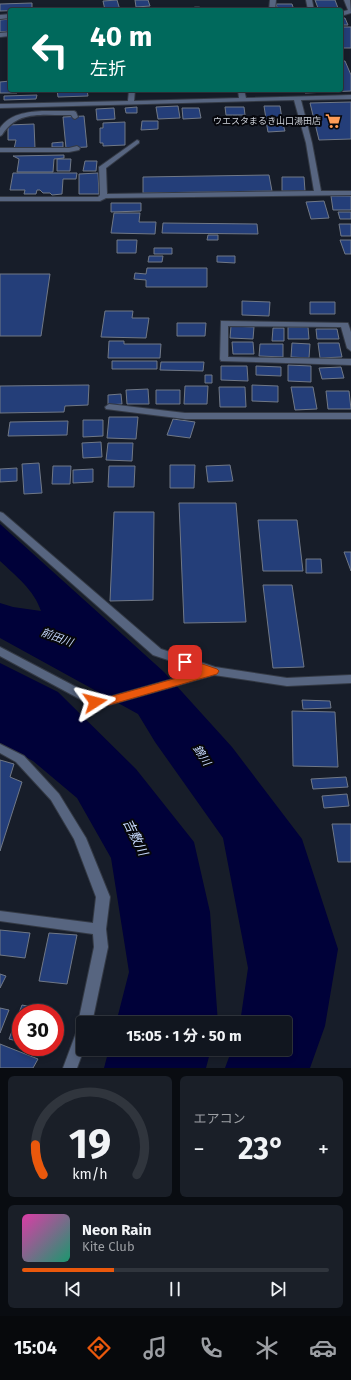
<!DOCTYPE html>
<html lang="ja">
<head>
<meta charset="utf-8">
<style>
	:root { --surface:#11161f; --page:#1a1f28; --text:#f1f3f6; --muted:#9c9fa4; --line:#30353d; --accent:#ea580c }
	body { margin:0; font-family:"Fira Sans","Noto Sans JP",sans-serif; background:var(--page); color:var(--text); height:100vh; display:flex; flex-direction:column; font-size:15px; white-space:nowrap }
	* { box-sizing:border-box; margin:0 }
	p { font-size:13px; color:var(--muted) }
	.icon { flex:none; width:22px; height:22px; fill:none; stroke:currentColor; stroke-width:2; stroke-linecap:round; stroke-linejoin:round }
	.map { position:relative; height:1068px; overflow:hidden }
	.sheet { display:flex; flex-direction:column; gap:8px; padding:8px; background:#090c11; flex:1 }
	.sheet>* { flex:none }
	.top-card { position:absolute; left:8px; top:8px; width:335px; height:84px; border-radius:4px; box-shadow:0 2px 6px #0003,0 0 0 1px var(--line); background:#00695c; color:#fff; overflow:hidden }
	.speed { position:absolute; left:12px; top:1004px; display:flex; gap:8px; font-size:20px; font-weight:700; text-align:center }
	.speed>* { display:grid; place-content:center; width:52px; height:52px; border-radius:50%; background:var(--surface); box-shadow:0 2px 6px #0003,0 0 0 1px var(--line); line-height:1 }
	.speed .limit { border:6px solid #d22; background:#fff; color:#111 }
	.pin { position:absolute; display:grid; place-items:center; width:34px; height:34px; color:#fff; margin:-17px; border-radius:8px; box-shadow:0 2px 6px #0006 }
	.me { position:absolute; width:44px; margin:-22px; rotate:81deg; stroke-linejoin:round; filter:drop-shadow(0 0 3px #0008) }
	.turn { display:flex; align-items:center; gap:14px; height:84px; padding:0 16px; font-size:18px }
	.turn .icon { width:52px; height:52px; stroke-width:2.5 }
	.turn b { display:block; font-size:28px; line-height:34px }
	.big { font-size:30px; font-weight:700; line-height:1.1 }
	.sheet .tile { flex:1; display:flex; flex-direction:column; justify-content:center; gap:6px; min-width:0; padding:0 14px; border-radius:6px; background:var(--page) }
	.sheet .dial { align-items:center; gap:0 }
	.dial svg { height:104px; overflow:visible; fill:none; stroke:var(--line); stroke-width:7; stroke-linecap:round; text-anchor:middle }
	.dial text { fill:var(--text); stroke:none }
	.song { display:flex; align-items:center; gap:12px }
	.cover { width:48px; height:48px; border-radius:6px; background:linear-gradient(135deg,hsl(320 70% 55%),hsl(160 70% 35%)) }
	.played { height:4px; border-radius:2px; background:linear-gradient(90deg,var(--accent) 30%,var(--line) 30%) }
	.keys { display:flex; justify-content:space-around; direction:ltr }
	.heat { display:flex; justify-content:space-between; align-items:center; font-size:22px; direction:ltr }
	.sheet .tiles { flex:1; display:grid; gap:8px; grid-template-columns:1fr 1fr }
	.tile:last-child { grid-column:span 2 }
	.trip { position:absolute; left:76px; top:1016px; width:216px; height:40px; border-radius:4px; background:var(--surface); box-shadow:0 2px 6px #0003,0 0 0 1px var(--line); font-weight:700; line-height:40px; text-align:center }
	.dock { display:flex; height:64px; justify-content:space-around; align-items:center; background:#07090c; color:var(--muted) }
	.dock .icon { width:28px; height:28px }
	.dock .active { color:var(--accent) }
	.dock b { font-size:18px; color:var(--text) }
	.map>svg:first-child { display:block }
	.water { fill:#000139 }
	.building { fill:#243e79; stroke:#707886 }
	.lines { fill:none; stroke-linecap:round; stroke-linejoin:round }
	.minor-casing { stroke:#343a45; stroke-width:2 }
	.minor { fill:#576580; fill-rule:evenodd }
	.route { fill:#ea580c; stroke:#983908 }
	.labels { text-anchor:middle; stroke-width:4; stroke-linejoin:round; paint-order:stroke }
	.far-poi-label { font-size:9px; fill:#cdd2da; stroke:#06070c; text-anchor:end }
	.water-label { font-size:11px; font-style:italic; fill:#c7d9fd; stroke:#06070c }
	.near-water-label { font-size:13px; font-style:italic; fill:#c7d9fd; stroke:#06070c }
</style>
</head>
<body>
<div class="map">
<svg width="351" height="1068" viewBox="0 0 351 1068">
	<rect width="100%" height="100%" fill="#171d29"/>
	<path class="water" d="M0,524L164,672L232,747L302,839L338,949L325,1026L310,1068H225L232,1049H285V1023H240L248,968L223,838L155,742L138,714L0,638V603L13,607L41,611C34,590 16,576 0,561Z
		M0,663L58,692L136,769L194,842L210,912L218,1023H116L129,972L111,858L77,798L33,761L0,743Z
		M109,1049H211L206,1068H104Z"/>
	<path class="building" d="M117,0L120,10H105L103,1Z
		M135,0H148L150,6L136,7Z
		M315,0H335L338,8H318Z
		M32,3V10L0,11V4Z
		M276,4H292L294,10H278Z
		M341,18H345L348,25H341Z
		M10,19V31L0,32V20Z
		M341,27H351V48H341Z
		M341,61H345L351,75V91L305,93L304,90H341Z
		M10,81V90H17V93H0V82Z
		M57,90H87L88,96L58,97Z
		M37,95L36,99L4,100V96Z
		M351,102V139L319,140L310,103Z
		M178,106L180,118L158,119L156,107Z
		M264,106H280L282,119H266Z
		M137,107V113H126L125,108Z
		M225,107H244L245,115H226Z
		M114,108L115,119L97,120L96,109Z
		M182,108H199L201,118L183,119Z
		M84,116L87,147L66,148L63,117Z
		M142,121H158V129L141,130Z
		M266,121H282L285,131L268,132Z
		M125,122V145L103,146V143H100V128H103V123Z
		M34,124L35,148L14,149L16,140H8V125Z
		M63,142V147H52V143Z
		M64,155V158L54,159L53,172H17L19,159L13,156Z
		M57,159H71L70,171H57Z
		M85,161H97L96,171H83Z
		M13,173H77L76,179H63L62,194L52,195L50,193H43L40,190H37L36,194H24L25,190H10Z
		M98,173L99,194H79V174Z
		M269,175L272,191L143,193V177Z
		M282,177H304L305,191H282Z
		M331,196H351V210H333Z
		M324,201L329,218L311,219L306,202Z
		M111,203H141V211L111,212Z
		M338,212H351V219H340Z
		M114,213H140L139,222H156L155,234L111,233Z
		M163,223L257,224L258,234L162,233Z
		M339,224H351V236H341Z
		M208,235H218V240H207Z
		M117,240H137L136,253H117Z
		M340,240H351V254H345Z
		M154,248H172V254H154Z
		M149,256H163L162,262H148Z
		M217,256H235V263L217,262Z
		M147,268H207V287H146V280L134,279L135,273L146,274Z
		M0,274H50L41,336H0Z
		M242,301L270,302L269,316L242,315Z
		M310,302H335V314H310Z
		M105,311H133L132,318H149L146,338L101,337Z
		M177,323H206L205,336H177Z
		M231,326L254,327L253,339L230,338Z
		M288,327H308L309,339H288Z
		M273,328H284V341H272Z
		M316,329H337L339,339H317Z
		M109,341H124V344H161L160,358H108Z
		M232,342H253L254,354H233Z
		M292,343L310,344L309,358L291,357Z
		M318,343H339L342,357L320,358Z
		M260,344H283V357L259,356Z
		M112,361H157V369H112Z
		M161,362H204L203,371L160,370Z
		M288,365L311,366V382L288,381Z
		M221,366H247L248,381L221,380Z
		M256,366L281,367V376L256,375Z
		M341,367L344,378L322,379L319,368Z
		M205,375H212V383H205Z
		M89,385L88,405L65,406L64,412L0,413V386Z
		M252,385L278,386V402L252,401Z
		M185,386H208L207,404H184Z
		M219,387H245L246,407H220Z
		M291,387H313L317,409L295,410Z
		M148,389L149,404H127L126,390Z
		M156,390H180V404H156Z
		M326,391H349L351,409H328Z
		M121,394L122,404L108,405V395Z
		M109,417H138L136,439L107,438Z
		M173,419L195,422L190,438L167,435Z
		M83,420H103V436L83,437Z
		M68,421L67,435L8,436L10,422Z
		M101,442L102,457L83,458L82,443Z
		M108,443H133L132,461L106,460Z
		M39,463L42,493L24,494L22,464Z
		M170,465H195L194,488H170Z
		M230,465L233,481L208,482L206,466Z
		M53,466H71L70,484H52Z
		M109,466H135L134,487H108Z
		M17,468V481L0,482V469Z
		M93,469V482L73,483V470Z
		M179,503H236L246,622L184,623Z
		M114,512H154L153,600L110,601Z
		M258,520H297L303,571H263Z
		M344,552H351V571Z
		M306,559H321L322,573H306Z
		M263,585H292L304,667L273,668Z
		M302,700L330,701L331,708L303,709Z
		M292,711L335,712L338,767L293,766Z
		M0,760L14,764L10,777L22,782L0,851Z
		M346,777L348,787L313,789L311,779Z
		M347,794L349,806L324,808L322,796Z
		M332,824H351V862H338Z
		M0,930L30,933L25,958L0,955Z
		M49,933L77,935L67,984L39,981Z
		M0,974L6,976L0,988Z
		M22,1005L46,1010L45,1013H21V1042L9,1039Z
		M0,1008L9,1010L0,1033Z
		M0,1044L38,1059L33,1068H0Z"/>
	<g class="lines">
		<defs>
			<path id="minor" d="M270,0H276L275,10H269Z
				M306,0H312L314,10H308Z
				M344,0H350L351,13L341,16V12L348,10Z
				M195,7H199L200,10H194Z
				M10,14V18L0,19V15Z
				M10,32V36L0,37V33Z
				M129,90H135L134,101L239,98L238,90H244L246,98L351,95V99L301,100L312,143L321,191H351V195L106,198L100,201H0V197H98L100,195L99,167L137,140L139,141V143L106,168L107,194L314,191L306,143L294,100L0,108V104L128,101Z
				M42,111H74L76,112L78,117L75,119L73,118L71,115C45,116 18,109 2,135L0,136V128C10,114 26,112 42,111Z
				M77,146L80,148L79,150L69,152H0V148H69Z
				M221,321L348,323L351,332V351L347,348L341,327L228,326V357L351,359V365L221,361L220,359Z
				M109,404L185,413H351V419H185L106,409L105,407Z
				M0,512L3,513L161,649L215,667L287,678L351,675V683L287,686L214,675L109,705H91L0,656V647L97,698L109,697L201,671L153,655L0,520Z
				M0,744L24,756L59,794L86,838L110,897L106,929L108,947L92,1023H83L84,1049L77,1068H63L79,1025L78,1023L94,947L93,934L0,921V911L93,923L96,897L74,839L51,800L16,762L0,753Z"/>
		</defs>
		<use href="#minor" class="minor-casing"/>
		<use href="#minor" class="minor"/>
	</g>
	<path class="route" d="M185,658L217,669L219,671L217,674L109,705H92L90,702L92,700L109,697L202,671L182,664L180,662L182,659Z"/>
	<defs>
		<symbol id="supermarket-bare" viewBox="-9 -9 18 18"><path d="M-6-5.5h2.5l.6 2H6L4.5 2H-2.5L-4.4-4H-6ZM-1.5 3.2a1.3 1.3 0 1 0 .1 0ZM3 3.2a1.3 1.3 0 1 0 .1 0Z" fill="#fe9c57" stroke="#06070c" stroke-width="2.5" paint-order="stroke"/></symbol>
	</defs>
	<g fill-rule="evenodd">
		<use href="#supermarket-bare" x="322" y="110" width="22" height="22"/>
	</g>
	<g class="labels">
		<g class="far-poi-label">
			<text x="321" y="124">ウエスタまるき山口湯田店</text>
		</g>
		<g class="water-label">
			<text transform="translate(57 637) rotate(20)" y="4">前田川</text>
			<text transform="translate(202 755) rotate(57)" y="4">錦川</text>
		</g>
		<g class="near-water-label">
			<text transform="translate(136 837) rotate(64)" y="5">吉敷川</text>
		</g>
	</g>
</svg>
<div class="speed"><div class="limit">30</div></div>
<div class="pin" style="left:185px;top:662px;background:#d93025"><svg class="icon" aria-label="arrive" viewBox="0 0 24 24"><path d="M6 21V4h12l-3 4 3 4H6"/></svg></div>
<svg class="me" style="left:95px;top:702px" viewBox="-20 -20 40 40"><path d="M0-17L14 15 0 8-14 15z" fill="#ea580c" stroke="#fff" stroke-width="4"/></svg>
<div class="trip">15:05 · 1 分 · 50 m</div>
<div class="top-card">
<div class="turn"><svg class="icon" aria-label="left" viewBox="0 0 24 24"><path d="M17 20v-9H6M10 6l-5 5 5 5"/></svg><div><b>40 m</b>左折</div></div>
</div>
</div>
<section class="sheet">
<div class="tiles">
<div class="tile dial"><svg viewBox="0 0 100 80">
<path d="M14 69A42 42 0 1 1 86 69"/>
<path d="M14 69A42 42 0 0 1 8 46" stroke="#ea580c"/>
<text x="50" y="56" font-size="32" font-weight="700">19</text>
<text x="50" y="72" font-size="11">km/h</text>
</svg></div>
<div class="tile"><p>エアコン</p>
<div class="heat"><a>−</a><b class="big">23°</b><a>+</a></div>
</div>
<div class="tile">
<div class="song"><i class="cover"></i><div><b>Neon Rain</b><p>Kite Club</p></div></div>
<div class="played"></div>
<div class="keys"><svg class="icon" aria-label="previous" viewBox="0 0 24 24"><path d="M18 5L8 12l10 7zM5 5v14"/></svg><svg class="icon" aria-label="pause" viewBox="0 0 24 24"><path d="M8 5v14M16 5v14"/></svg><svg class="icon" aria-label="next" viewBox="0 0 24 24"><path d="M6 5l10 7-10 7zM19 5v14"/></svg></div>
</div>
</div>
</section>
<nav class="dock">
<b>15:04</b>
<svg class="icon active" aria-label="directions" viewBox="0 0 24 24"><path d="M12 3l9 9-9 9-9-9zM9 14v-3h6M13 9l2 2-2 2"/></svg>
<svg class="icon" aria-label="music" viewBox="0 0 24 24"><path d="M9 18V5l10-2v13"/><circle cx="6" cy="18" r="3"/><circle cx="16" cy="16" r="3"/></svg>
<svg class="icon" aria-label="phone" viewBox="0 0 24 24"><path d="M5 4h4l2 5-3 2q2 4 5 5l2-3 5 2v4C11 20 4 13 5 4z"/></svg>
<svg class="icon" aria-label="climate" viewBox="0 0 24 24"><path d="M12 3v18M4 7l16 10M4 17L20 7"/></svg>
<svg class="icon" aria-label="car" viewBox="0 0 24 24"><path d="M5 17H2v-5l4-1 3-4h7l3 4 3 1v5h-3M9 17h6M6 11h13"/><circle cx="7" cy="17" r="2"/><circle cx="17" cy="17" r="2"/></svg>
</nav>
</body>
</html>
